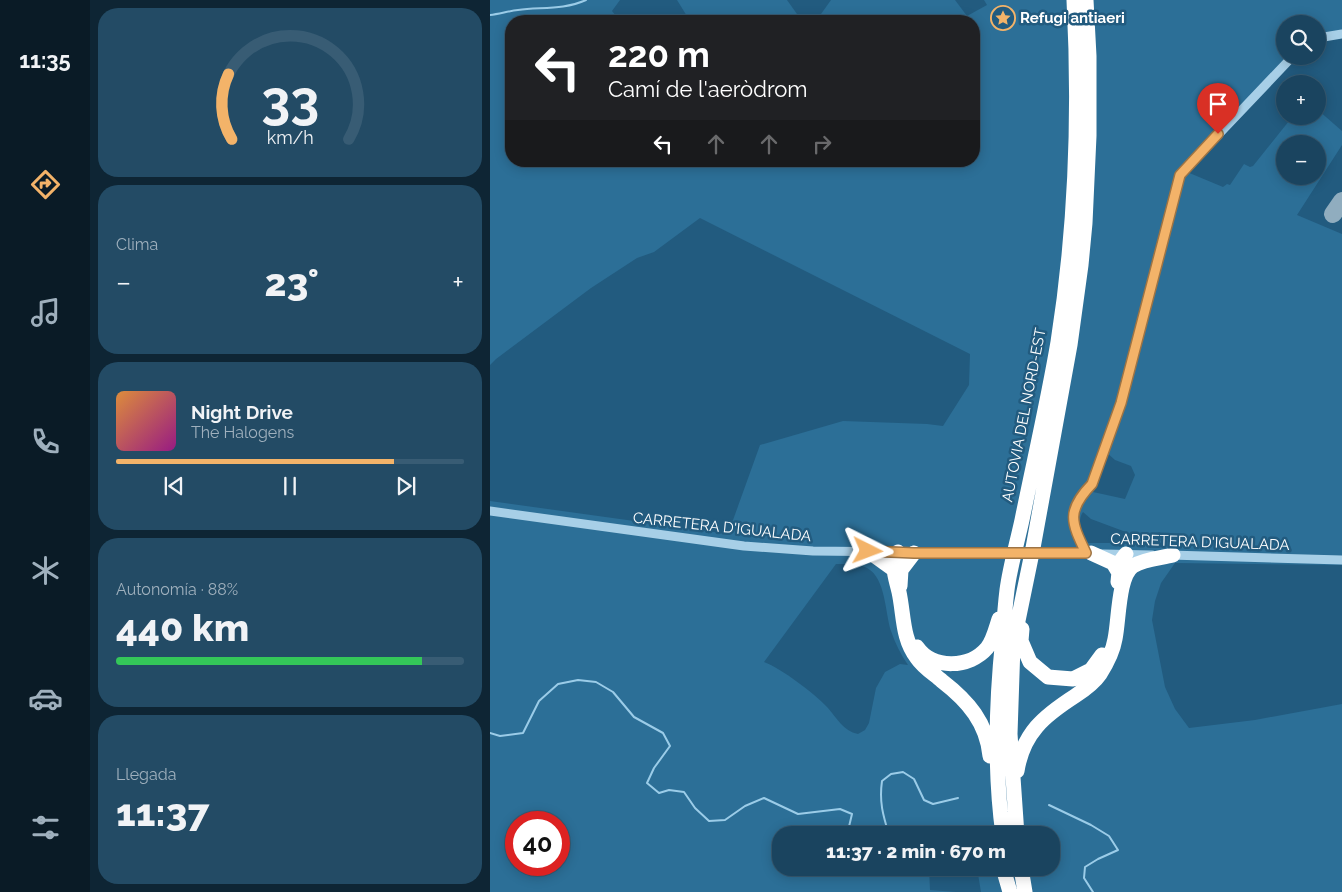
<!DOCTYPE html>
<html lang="es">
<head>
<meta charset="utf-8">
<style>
	:root { --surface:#1a445f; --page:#234b65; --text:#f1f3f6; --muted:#9fb0bd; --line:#385c74; --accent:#f3b369 }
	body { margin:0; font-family:Raleway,sans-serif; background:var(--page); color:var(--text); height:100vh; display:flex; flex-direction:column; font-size:19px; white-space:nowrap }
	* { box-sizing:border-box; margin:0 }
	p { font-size:16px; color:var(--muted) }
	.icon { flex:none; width:28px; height:28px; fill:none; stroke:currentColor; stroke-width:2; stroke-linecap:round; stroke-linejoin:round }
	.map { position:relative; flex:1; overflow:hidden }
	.sheet { display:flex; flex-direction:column; gap:8px; padding:8px; background:#0e2534; width:400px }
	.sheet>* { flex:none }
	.banner { position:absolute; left:15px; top:15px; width:475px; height:152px; border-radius:20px; box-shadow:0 2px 12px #0003,0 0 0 1px var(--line); background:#202124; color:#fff; overflow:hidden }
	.tools { position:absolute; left:786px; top:15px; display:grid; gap:10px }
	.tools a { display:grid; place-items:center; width:50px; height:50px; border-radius:50%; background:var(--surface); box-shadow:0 2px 12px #0003,0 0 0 1px var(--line); font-size:25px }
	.speed { position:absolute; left:15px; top:811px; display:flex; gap:10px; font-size:25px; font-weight:700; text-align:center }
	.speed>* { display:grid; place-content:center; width:65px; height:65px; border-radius:50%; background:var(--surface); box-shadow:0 2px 12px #0003,0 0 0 1px var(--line); line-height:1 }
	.speed .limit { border:8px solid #d22; background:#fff; color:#111 }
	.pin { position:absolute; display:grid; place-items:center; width:42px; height:42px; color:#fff; margin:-51px -21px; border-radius:50% 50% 50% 0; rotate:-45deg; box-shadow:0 0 5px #0007 }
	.pin .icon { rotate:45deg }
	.me { position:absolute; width:55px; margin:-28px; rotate:93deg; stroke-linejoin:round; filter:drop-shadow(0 0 4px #0008) }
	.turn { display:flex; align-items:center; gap:18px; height:105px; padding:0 20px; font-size:22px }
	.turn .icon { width:65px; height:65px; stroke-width:2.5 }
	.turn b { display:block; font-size:35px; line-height:42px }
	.lanes { display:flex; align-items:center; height:48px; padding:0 20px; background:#0003; justify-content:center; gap:25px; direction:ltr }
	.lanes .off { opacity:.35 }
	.big { font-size:38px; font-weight:800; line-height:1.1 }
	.sheet .card { flex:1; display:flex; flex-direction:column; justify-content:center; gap:8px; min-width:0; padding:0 18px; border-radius:20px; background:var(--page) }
	.sheet .dial { align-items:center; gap:0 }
	.dial svg { height:130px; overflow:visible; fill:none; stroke:var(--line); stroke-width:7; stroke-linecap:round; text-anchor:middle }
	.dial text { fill:var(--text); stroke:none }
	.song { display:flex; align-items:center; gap:15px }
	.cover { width:60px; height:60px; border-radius:8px; background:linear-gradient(135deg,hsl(30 70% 55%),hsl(310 70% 35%)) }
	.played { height:5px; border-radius:2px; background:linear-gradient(90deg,var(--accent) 80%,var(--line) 80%) }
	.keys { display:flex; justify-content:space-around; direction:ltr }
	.heat { display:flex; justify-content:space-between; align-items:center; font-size:28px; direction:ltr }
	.charge { height:8px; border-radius:4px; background:linear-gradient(90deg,#34c759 88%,var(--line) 0) }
	.trip { position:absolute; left:282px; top:826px; width:288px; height:50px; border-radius:20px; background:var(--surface); box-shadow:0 2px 12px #0003,0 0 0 1px var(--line); font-weight:800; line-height:50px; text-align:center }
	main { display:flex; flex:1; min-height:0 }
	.tab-bar { display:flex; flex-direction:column; width:90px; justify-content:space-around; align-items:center; background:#0a1b26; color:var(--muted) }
	.tab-bar .icon { width:35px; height:35px }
	.tab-bar .current { color:var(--accent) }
	.tab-bar b { font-size:22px; color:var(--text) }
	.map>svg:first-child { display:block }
	.green { fill:#2c6f97; fill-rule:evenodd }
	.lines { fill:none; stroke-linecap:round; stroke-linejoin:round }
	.stream { stroke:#9bcce8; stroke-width:2 }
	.taxiway { stroke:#90adbf; stroke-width:18 }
	.minor { stroke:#a7cfe7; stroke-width:9 }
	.highway { stroke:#fff; stroke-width:15 }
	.minor-bridge { stroke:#a7cfe7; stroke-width:9 }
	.route-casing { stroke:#9e7444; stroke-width:12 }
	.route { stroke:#f3b369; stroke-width:9 }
	.labels { text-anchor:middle; stroke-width:5; stroke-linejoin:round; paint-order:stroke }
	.poi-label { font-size:15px; font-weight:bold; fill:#fff; stroke:#225b7f; text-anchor:start }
	.street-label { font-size:15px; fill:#fff; stroke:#225b7f }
</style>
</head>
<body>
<main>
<nav class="tab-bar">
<b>11:35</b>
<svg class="icon current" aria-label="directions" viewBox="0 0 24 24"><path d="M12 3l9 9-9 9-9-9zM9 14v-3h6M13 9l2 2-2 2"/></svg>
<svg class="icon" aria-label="music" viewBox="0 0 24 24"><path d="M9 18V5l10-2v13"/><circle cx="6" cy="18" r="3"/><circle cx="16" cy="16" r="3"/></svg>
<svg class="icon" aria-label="phone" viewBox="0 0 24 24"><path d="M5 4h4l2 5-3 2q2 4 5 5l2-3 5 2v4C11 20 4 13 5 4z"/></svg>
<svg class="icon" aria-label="climate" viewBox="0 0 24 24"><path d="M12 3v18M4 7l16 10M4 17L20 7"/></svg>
<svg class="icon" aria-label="car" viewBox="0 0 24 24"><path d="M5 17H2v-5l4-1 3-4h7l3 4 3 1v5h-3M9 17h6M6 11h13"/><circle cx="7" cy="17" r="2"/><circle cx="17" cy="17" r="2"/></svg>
<svg class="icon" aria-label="filters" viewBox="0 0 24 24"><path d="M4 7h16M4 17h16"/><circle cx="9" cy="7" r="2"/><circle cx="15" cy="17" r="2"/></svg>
</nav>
<section class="sheet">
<div class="card dial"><svg viewBox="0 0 100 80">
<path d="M14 69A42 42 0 1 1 86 69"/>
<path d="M14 69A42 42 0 0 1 12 29" stroke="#f3b369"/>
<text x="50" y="56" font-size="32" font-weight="700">33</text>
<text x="50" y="72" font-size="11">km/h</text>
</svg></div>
<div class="card"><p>Clima</p>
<div class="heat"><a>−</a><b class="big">23°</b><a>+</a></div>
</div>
<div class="card">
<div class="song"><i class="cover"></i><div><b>Night Drive</b><p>The Halogens</p></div></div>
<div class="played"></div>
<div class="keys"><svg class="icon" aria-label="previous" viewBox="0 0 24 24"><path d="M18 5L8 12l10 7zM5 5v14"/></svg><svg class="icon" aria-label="pause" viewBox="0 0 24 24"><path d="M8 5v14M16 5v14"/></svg><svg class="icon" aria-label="next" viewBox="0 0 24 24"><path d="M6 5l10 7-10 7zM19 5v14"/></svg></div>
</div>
<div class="card"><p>Autonomía · 88%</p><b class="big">440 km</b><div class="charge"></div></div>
<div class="card"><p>Llegada</p><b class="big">11:37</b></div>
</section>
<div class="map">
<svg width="852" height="892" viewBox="0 0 852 892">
	<rect width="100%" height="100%" fill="#225b7f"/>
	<path class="green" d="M0,0H130L122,11L130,21H21V161H484V21H326L341,0H465L477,16L497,5L494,0H852V37L828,41V24H795V56H807L697,172L733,187L737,184L740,185L754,164L760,167L763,166L803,116H828V110L852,131V145L807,215L852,234V565L685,563L671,583L665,601L662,620L675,687L685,709L699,728L765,720L852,704V892H491L487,868H561V835H291V868H439L440,890L466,892H0V501L238,534L270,445L353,421L437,424L453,426L479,385L480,354L210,218L164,252L147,258L101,288L6,359L0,365ZM795,144H828V176H795ZM616,452L625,460L641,466L645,475L635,499L603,492ZM593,512L601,519L652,538L645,543H598C593,534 586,522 593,512ZM346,564C355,564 369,563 377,568C396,578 395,613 401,631C405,643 411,655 418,665L410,664L395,672L386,688L379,723L375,730L368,734C353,731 347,718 337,707C324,693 292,669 274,662ZM26,822H69V865H26Z
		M187,0H297L312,21H200Z"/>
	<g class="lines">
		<path class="stream" d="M0,15C9,14 19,11 28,10C51,7 74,10 96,0
			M0,733L10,736L33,733L49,701L68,684L88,680L106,682L123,692L144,717L173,733L180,746L164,768L157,783L169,793L179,790L194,792L205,808L219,821L235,820L255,806L274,798L308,814L350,809L362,814L357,835
			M559,805L601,825L619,836L628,850L608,859L595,867L594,878L603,892
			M399,835C393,815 389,802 392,781L401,774L413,772L424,779L434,800L443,804L468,798"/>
		<path class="taxiway" d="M843,214L852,201"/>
		<path class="minor" d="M828,38L852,34
			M0,511L254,546L323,551L505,553
			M565,553L662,555
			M596,553C581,522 576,511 602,484L631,403L690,175L803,56
			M680,555L852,560"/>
		<path class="highway" d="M378,551L403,569
			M408,552C400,566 406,578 409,592C414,615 412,639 427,658C433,667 444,674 452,681C478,701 497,723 500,756
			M601,553L623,563L629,573
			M628,582L630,562L636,554
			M410,586L411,570L424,553
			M532,629L531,641L540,662L558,677L583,679L601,670L612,655
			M427,647C443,670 480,668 497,648C503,641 506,628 509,619
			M527,771C533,733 554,716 585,696C594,690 604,683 610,674C617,663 623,651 625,639C629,621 628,576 643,566C654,559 671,558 683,555
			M513,835C504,769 506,703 513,637C514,621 515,606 517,590C520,567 527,543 532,520C544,461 558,401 568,342C586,228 590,114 584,0
			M527,835L520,734L523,645L543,548L580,345L591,265L595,223L599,136V56L596,0
			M513,868L520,892
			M531,868L535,892"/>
		<path class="minor-bridge" d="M505,553H565"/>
	</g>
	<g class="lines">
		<defs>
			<path id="route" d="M378,551L424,553H596C581,522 576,511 602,484L631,403L690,175L728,134"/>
		</defs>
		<use href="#route" class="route-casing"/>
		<use href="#route" class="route"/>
	</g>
	<defs>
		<symbol id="sight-ring" viewBox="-11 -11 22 22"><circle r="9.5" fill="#225b7f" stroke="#f3b369" stroke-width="1.5"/><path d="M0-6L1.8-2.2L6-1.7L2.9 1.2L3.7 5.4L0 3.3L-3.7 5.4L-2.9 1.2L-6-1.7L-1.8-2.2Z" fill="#f3b369"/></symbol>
	</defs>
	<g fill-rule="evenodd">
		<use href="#sight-ring" x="499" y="4" width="28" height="28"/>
	</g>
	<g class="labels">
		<g class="poi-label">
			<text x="530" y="23">Refugi antiaeri</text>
		</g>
		<g class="street-label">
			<text transform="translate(534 415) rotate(-79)" y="5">AUTOVIA DEL NORD-EST</text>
			<text transform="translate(232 527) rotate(6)" y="5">CARRETERA D'IGUALADA</text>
			<text transform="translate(710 542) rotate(2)" y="5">CARRETERA D'IGUALADA</text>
		</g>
	</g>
</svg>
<div class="tools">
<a><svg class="icon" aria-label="search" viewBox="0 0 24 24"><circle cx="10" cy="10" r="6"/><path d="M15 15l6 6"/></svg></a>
<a>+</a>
<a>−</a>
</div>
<div class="speed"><div class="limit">40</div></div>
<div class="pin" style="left:728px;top:134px;background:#d93025"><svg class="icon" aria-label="arrive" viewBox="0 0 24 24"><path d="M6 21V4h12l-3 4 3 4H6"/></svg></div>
<svg class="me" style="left:378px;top:551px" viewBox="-20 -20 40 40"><path d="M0-17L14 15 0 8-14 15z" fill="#f3b369" stroke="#fff" stroke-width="4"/></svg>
<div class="trip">11:37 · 2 min · 670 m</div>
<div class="banner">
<div class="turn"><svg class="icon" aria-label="left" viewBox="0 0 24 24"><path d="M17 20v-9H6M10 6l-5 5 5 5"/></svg><div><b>220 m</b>Camí de l'aeròdrom</div></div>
<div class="lanes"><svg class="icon" aria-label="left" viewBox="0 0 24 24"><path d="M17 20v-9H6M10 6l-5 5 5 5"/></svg><svg class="icon off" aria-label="ahead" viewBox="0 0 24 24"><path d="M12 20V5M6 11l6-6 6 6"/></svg><svg class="icon off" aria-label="ahead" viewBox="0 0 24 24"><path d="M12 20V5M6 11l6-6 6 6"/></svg><svg class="icon off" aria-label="right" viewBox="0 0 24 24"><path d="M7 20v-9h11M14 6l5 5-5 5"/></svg></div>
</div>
</div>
</main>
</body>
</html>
